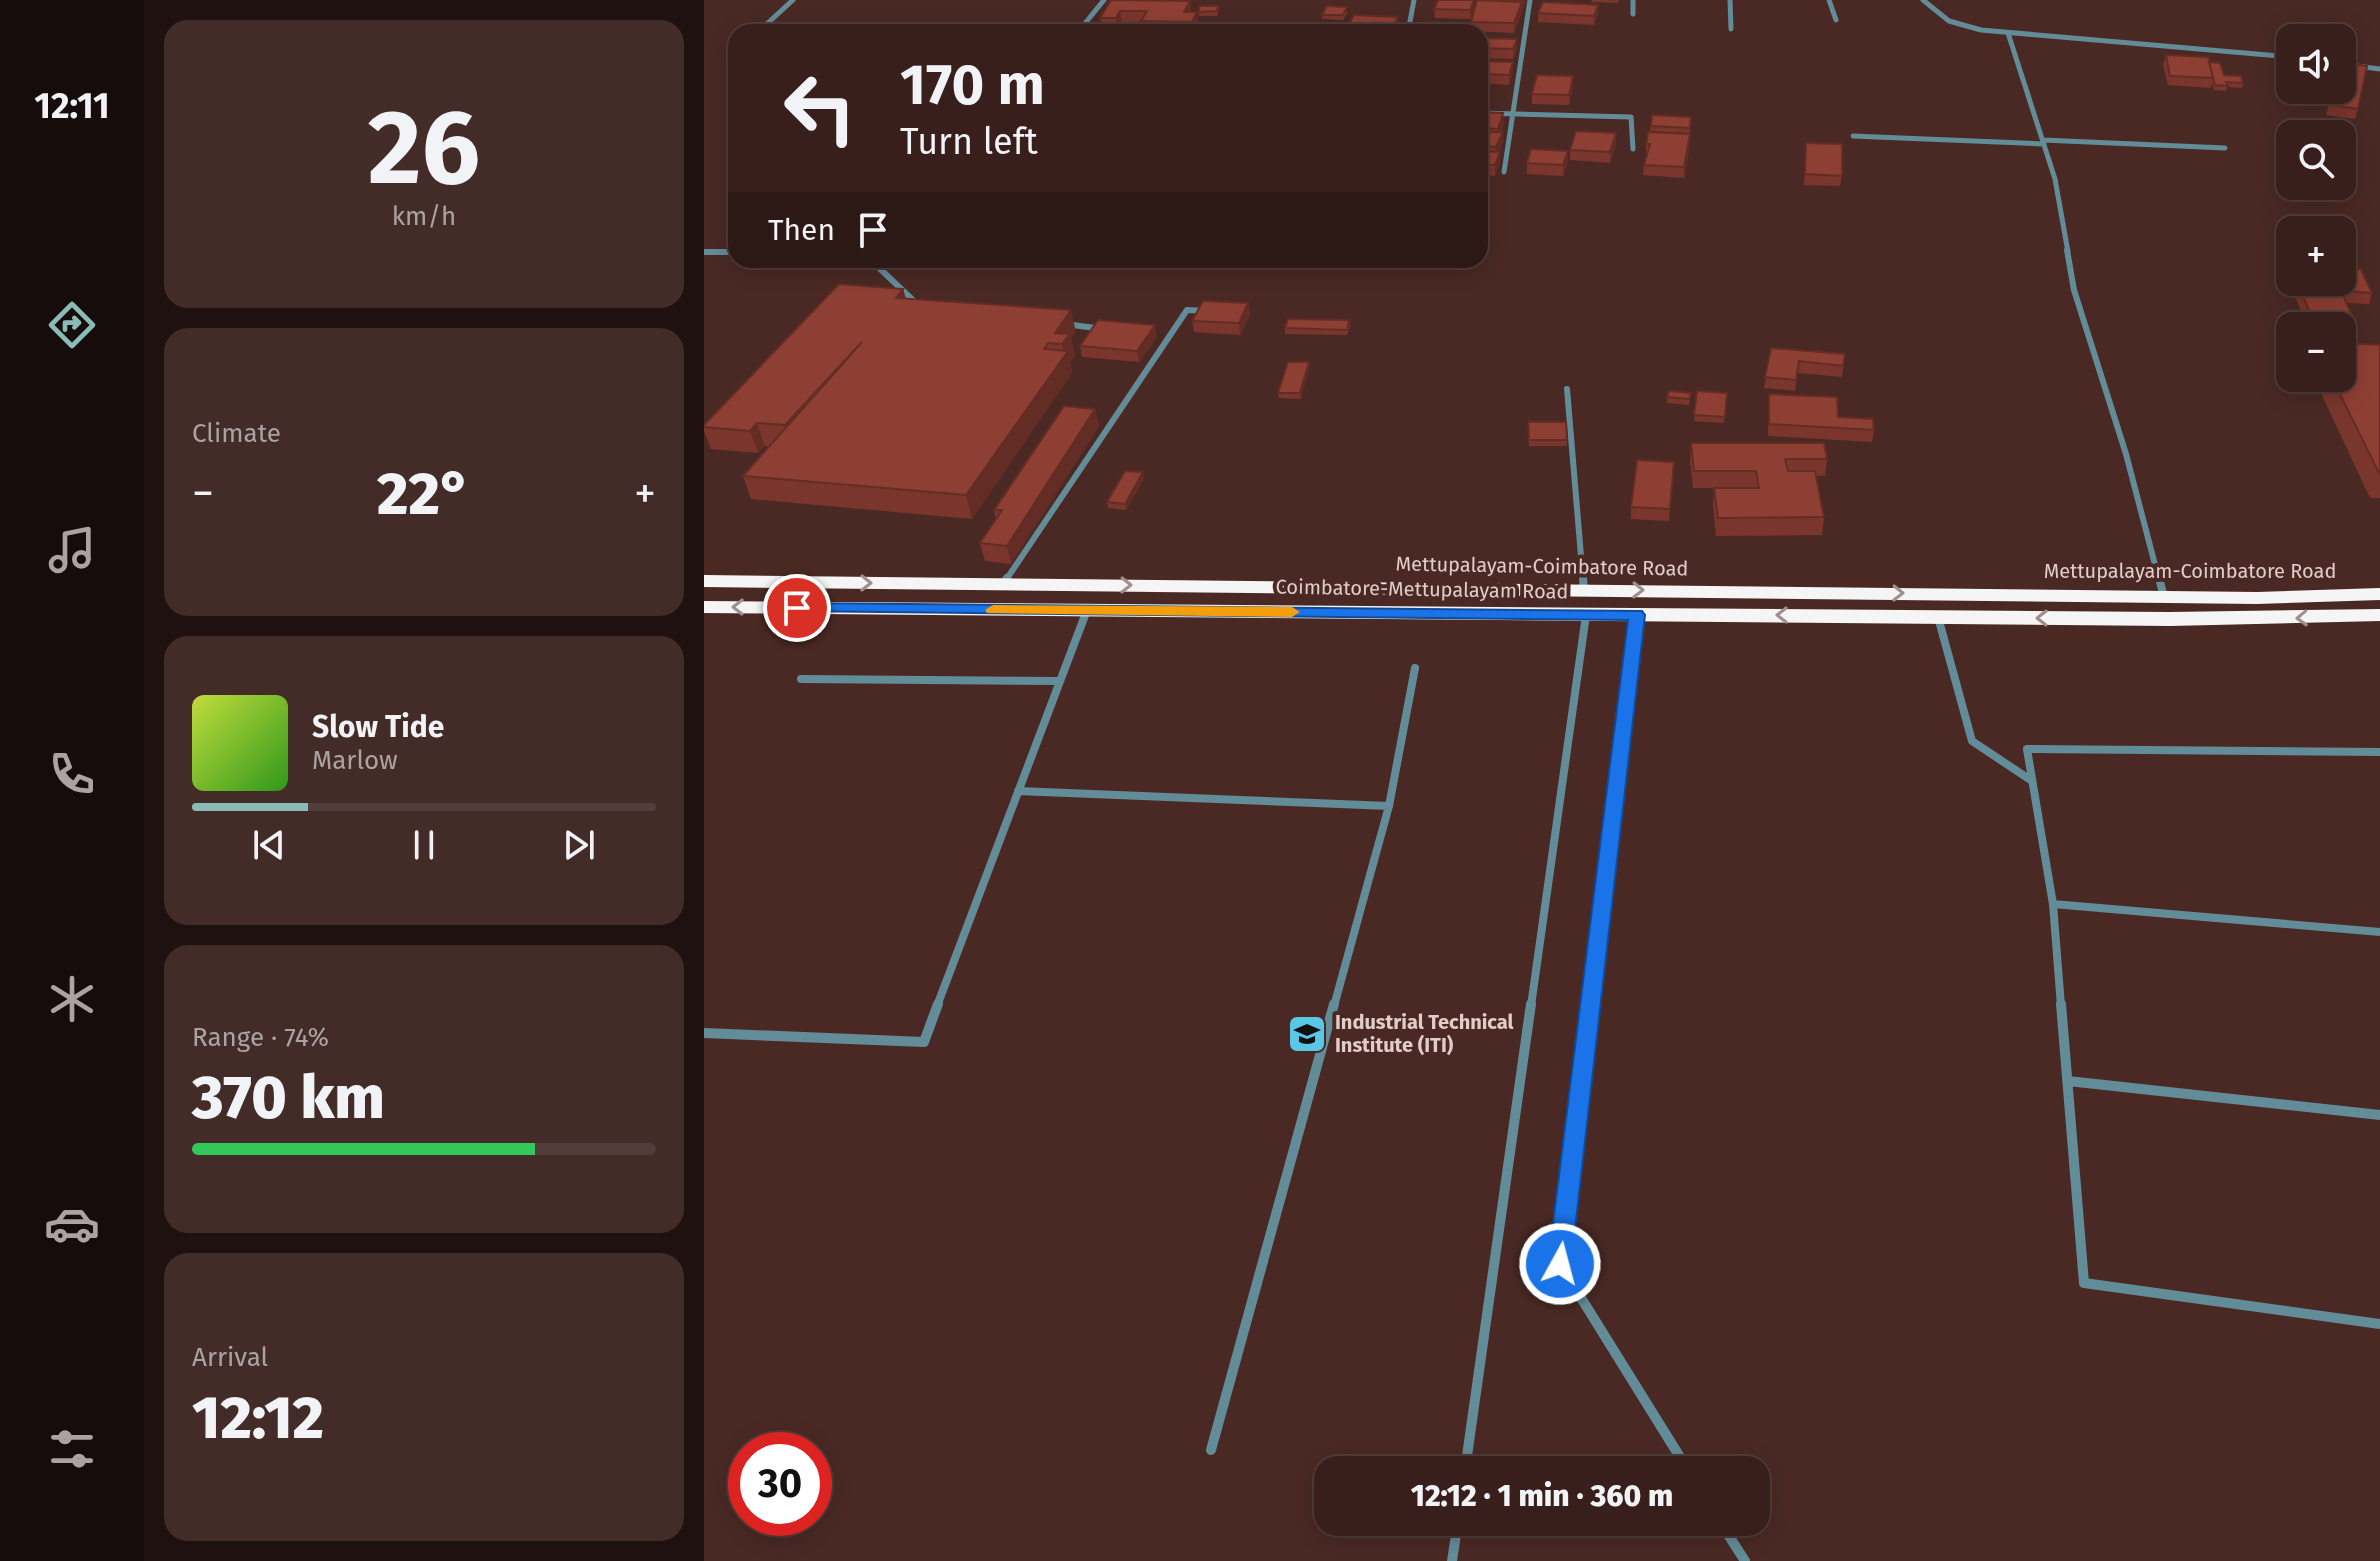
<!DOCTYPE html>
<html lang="en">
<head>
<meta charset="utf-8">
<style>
	:root { --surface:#381f1b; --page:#432c28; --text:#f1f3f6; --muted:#aba2a3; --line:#523d3a; --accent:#8bbbb9 }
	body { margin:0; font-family:"Fira Sans",sans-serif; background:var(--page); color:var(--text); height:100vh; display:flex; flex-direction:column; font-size:30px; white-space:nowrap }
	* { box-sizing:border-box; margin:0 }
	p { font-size:26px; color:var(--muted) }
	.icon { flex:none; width:44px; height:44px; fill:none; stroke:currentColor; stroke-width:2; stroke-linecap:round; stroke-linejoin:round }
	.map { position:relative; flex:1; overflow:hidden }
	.details { display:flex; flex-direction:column; gap:20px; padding:20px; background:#1f110f; width:560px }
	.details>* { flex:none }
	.banner { position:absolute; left:24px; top:24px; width:760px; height:244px; border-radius:24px; box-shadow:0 4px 20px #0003,0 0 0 2px var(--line); background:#381f1b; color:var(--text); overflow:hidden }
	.fabs { position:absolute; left:1572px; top:24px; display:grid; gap:16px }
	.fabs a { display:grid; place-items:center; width:80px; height:80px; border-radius:16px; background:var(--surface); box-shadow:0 4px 20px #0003,0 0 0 2px var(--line); font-size:40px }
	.speed { position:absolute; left:24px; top:1432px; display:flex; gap:16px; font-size:40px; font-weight:700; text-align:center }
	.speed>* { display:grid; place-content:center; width:104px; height:104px; border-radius:50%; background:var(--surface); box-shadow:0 4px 20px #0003,0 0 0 2px var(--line); line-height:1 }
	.speed .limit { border:12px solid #d22; background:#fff; color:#111 }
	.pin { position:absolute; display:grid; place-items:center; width:68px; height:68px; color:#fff; margin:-34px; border:4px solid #fff; border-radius:50%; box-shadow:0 2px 8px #0007 }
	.me { position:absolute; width:88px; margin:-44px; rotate:7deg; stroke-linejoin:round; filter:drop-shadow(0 0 6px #0008) }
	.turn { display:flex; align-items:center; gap:28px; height:168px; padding:0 40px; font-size:36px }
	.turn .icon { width:104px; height:104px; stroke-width:2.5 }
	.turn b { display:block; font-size:56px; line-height:68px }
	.then { display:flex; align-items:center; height:76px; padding:0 40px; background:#0003; gap:16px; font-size:30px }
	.big { font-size:60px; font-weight:800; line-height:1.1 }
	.details .tile { flex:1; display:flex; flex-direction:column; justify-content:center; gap:12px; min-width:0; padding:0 28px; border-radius:24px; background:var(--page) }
	.details .dial { align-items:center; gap:0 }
	.dial b { font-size:104px; line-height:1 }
	.song { display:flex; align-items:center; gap:24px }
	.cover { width:96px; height:96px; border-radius:12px; background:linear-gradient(135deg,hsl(70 70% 55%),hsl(110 70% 35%)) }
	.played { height:8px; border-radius:4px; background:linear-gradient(90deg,var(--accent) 25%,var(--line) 25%) }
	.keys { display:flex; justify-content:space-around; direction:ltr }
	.heat { display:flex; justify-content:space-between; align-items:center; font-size:44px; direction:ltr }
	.charge { height:12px; border-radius:6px; background:linear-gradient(90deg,#34c759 74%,var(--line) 0) }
	.trip { position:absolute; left:610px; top:1456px; width:456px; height:80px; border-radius:24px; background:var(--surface); box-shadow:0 4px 20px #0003,0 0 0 2px var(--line); font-weight:800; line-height:80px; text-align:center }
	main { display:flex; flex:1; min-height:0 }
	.menu { display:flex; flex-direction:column; width:144px; justify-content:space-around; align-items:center; background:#160c0b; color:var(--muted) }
	.menu .icon { width:56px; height:56px }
	.menu .selected { color:var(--accent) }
	.menu b { font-size:36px; color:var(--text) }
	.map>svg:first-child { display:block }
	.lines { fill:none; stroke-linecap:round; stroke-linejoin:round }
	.street-far3 { stroke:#638c99; stroke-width:5 }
	.street-far2 { stroke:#638c99; stroke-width:6 }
	.street-far1 { stroke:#638c99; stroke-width:8 }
	.street { stroke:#638c99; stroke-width:10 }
	.highway { fill:#f5f5f5; fill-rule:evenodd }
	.wall { fill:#7a362c }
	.shaded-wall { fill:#632c24 }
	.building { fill:#8e3f33; stroke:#632c24; stroke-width:2 }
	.oneway { stroke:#a08f8c }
	.route { fill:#1a73e8; stroke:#114b97; stroke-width:2 }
	.slow { fill:#f59e0b }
	.labels { text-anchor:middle; stroke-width:8; stroke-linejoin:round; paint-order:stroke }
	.street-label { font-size:20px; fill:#e1ccc8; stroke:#4a2924 }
	.poi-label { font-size:20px; font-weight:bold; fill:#e1ccc8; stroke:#4a2924; text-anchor:start }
</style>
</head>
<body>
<main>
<nav class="menu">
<b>12:11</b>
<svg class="icon selected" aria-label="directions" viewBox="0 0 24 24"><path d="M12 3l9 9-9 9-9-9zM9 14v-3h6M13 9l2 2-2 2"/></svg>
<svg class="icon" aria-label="music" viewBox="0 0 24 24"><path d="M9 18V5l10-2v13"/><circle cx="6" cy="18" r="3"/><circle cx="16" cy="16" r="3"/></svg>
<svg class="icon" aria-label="phone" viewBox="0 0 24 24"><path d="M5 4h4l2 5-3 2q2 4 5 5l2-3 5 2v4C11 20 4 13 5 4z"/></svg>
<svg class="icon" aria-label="climate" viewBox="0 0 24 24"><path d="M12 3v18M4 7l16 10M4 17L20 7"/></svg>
<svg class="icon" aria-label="car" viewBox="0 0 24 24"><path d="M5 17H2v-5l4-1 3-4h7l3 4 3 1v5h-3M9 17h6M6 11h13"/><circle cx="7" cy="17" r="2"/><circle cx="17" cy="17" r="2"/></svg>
<svg class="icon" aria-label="filters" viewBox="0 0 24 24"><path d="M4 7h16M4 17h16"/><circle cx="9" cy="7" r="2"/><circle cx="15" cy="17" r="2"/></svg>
</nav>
<section class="details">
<div class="tile dial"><b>26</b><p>km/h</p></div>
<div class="tile"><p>Climate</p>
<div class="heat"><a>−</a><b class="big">22°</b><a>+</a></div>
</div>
<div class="tile">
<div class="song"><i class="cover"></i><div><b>Slow Tide</b><p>Marlow</p></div></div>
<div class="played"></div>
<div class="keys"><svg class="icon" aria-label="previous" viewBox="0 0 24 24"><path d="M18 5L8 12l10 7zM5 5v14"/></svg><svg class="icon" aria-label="pause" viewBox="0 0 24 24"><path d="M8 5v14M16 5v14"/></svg><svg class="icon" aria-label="next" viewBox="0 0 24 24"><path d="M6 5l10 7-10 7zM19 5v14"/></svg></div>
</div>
<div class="tile"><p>Range · 74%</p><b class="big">370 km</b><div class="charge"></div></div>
<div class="tile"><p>Arrival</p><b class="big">12:12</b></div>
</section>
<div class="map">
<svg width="1676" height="1561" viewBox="0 0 1676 1561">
	<rect width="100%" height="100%" fill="#4a2924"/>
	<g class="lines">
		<path class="street-far3" d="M929,0V14
			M1026,0L1027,29
			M1125,0L1132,20
			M1219,0L1245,21L1277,30L1586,57
			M54,32L89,0
			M374,32L400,0
			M704,32L710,0
			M1304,33L1351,179L1364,252
			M1638,64L1676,69
			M776,113L927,117L929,149
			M1149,136L1340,144
			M1339,140L1521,148
			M800,172L826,0
			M0,252H32"/>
		<path class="street-far2" d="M1363,250L1370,290L1422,454L1455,580
			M0,252H32
			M152,260L172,265L213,304
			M361,324L399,329
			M863,389L879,580
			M302,580L483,310L504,311"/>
		<path class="street-far1" d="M879,578L880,590
			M1455,578L1460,597
			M299,584L303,578
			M1234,617L1268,741L1328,781
			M97,679L356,681
			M314,791L685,806
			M1349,904L1323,749L1676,752
			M233,1006L383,610
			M630,1006L685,806L711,668
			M827,1006L882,615
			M886,1006L932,615
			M1357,1006L1349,904L1676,932"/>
		<path class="street" d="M886,1004L856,1264L984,1470
			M1357,1004L1380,1283L1676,1324
			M0,1033L220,1042L234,1004
			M1364,1081L1676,1115
			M507,1450L630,1004
			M761,1470L827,1004
			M1016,1522L1041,1561
			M748,1561L754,1522"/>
		<path class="highway" d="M0,575L1553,592L1676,588V600L1553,604L0,587Z
			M0,601L1466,612L1676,609V621L1466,626L0,613Z"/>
	</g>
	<path class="wall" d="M407,0L487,12L494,27L511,29L510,32H438L437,25H418L414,32L398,31L396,18Z
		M770,0V9L767,19L731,18L730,9Z
		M773,0H822L810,33L767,31V22Z
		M888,0H915L914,3L887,2Z
		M894,5V14L890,25L834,22V13Z
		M514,6L515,10L513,16H495L494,12Z
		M644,12L639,20L618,19V15Z
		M694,17V26L691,32H644L643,27Z
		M776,38L813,49L809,59L776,58Z
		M1462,55L1505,62L1520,75L1539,83L1538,88L1523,87L1522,91L1510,90L1508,83L1507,88L1464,85L1459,65Z
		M776,61L809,62V72L805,85L776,83Z
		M869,86L865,105L828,104V94Z
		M1629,90L1654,109L1651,119L1622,115Z
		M776,112L800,123L797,132H799V142L795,152L796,162L791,176L776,175Z
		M948,115L987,117L986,133L946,131Z
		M1102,143L1138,176L1136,186L1100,185Z
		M912,144L906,163L866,160V150Z
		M942,144H986L980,178L939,175L940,165L943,154H942Z
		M864,151V161L859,176L823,174V163Z
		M1587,282H1638L1668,293L1665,304L1642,303L1651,322L1647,334L1638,333V326H1603L1586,284Z
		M199,289L202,299L372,332L367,338L371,356L366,362L368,373L268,519L47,499L39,476L65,446H61L54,453L7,449L0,431V425Z
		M544,303L546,315L536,335L490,332L488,321Z
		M645,320L646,326L643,335L581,334V328Z
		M453,337L435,362L378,357L376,346Z
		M1676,345V498H1666L1610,378H1638Z
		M1067,348L1141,354L1138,377L1094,373L1091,391L1060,388Z
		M605,362V368L597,399L575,398L574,393Z
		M993,391L1023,393L1020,423L990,421Z
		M1065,394L1170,430L1168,442L1064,436Z
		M963,397L986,399L985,405L963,403Z
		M391,409L395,426L307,564L281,561L276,543L292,519L290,510Z
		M824,422H862L863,446H825Z
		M987,443L1123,459L1121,476H1112L1120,517L1118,535L1012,536L1009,506L1010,488H989L986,461Z
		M970,462L965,521L927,519V507Z
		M440,478L422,510L404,508L403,502Z"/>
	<path class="shaded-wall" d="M770,0V9L767,19L766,10Z
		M820,0H822L810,33V23Z
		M486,1L488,15L480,12Z
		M894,5V14L890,25V16Z
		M416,11L418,25L414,32L412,18Z
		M493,12L495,26L491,32H489L488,22Z
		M694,17V26L691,32H688V29Z
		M813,39V49L809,59V49Z
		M809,62V72L805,85V75Z
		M869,76V86L865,105V95Z
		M799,113L800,123L794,139V129Z
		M799,132V142L792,158V147Z
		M912,133V144L906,163V152Z
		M986,134V144L980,178V167Z
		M864,151V161L859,176V165Z
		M796,152V162L791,176V165Z
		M199,289L205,311L192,298Z
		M544,303L546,315L536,335L535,323Z
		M367,310L372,332L367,338L371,356L366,362L368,373L268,519L262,495L361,356L358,344L351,333Z
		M451,325L453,337L435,362L433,351Z
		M158,342L88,448L81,425Z
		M605,362V368L597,399L596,393Z
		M391,409L395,426L307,564L303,546Z
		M53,423L61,446L54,453L46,431Z
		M439,472L440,478L422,510L421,504Z"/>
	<path class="building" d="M407,0L486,1L480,12H493L488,22L437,21L443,11H416L412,18H396Z
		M734,0H770L766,10L730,9Z
		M773,0L818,2L810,23L767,22Z
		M775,0H820L818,3V2Z
		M839,2L894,5L890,16L834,13Z
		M496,6H514L513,11L494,12Z
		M623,6L643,7L639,15H618Z
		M650,15L694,17L688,29L643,27Z
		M720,22L761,24L758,32H715Z
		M500,25H511L509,29L510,27H499Z
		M620,25L638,26L636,31L617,30Z
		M479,27H510L509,32H478Z
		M776,38L813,39L809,49L776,48Z
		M1462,55L1504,57L1509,78L1466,76Z
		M776,61L809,62L805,75L776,74Z
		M1505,62L1516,63L1520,75L1537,76L1539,83L1522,82L1524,86L1511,85Z
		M1638,62L1663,66L1654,109L1625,105L1629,90H1638Z
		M833,75L869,76L865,95L828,94Z
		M776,112L799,113L794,129L776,128Z
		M948,115L987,117L986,128L947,126Z
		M872,131L912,133L906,152L866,150Z
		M776,132H799L792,147L776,146Z
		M944,132L986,134L980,167L940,165L946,144H942Z
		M1102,143L1138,144V176L1101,174Z
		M827,149L864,151L859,165L823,163Z
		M776,151L796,152L791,165L776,164Z
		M1638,268L1657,269L1668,293L1642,291L1637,282Z
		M1593,282H1633L1651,322L1609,320Z
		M135,284L199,289L192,298L367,310L351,333L366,334L358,344L344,343L340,349L364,351L262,495L39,476L158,342L81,425L53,423L46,431L0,427V425Z
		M499,301L544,303L535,323L488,321Z
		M584,319L645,320L643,330L581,328Z
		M394,320L451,325L433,351L376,346Z
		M1638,343L1676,345V475L1628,378H1638Z
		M1067,348L1141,354L1139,366L1095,361L1092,380L1061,377Z
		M584,362H605L596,393H574Z
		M965,391L987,393L985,399L963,397Z
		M993,391L1023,393L1021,417L990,415Z
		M1065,394L1133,397L1134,417L1169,419L1170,430L1065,424Z
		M360,406L391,409L303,546L276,543L298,510H290Z
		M824,422H862L863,440H825Z
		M987,443H1120L1123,459H1081L1084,471H1111L1120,517L1014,518L1010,488H1055L1052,471H990Z
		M933,460L970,462L966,509L927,507Z
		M421,471L439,472L421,504L403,502Z"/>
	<defs><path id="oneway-chevron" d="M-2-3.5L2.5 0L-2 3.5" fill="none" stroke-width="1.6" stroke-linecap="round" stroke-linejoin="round" transform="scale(2)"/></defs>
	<g class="oneway">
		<use href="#oneway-chevron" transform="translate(162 583) rotate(1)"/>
		<use href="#oneway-chevron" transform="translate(422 585) rotate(1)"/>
		<use href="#oneway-chevron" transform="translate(934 590) rotate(1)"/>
		<use href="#oneway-chevron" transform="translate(1194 593) rotate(1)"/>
		<use href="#oneway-chevron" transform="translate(34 607) rotate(-179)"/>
		<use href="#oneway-chevron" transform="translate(1078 615) rotate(-180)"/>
		<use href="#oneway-chevron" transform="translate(1338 618) rotate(-179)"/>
		<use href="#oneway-chevron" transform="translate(1598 618) rotate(178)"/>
	</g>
	<path class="route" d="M93,603L938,611L941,615L867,1264L864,1271L856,1274L847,1271L844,1264L924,620L87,611L85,608Z"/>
	<path class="slow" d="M289,605L588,607L596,612L588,617L283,613L281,610Z"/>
	<defs>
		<symbol id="university-square" viewBox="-11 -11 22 22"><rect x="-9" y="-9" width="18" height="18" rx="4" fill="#5bc7e7" stroke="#4a2924"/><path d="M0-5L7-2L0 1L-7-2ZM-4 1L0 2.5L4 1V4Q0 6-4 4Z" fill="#111"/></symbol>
	</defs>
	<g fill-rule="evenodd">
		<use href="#university-square" x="581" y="1012" width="44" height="44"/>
	</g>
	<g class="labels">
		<g class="street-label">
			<text transform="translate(838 566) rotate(1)" y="7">Mettupalayam-Coimbatore Road</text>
			<text x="1486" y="578">Mettupalayam-Coimbatore Road</text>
			<text transform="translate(718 589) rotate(1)" y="7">Coimbatore-Mettupalayam Road</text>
		</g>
		<g class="poi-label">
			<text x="631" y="1029">Industrial Technical<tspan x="631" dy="23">Institute (ITI)</tspan></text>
		</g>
	</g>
</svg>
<div class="fabs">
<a><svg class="icon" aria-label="sound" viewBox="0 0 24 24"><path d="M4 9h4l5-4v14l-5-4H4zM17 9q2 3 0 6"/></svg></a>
<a><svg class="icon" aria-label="search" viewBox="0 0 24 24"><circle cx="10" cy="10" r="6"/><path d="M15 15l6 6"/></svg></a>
<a>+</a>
<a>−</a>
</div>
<div class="speed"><div class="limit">30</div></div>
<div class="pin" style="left:93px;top:608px;background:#d93025"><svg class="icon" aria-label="arrive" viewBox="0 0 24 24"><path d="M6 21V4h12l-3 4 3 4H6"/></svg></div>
<svg class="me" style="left:856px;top:1264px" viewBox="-20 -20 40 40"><circle r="17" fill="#1a73e8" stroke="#fff" stroke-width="3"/><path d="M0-11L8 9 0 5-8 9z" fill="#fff"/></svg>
<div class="trip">12:12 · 1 min · 360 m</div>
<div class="banner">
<div class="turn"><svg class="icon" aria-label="left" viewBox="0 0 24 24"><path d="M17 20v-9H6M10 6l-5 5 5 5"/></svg><div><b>170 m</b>Turn left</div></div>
<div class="then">Then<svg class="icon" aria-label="arrive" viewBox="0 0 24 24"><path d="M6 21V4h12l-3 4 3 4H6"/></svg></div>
</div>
</div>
</main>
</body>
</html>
